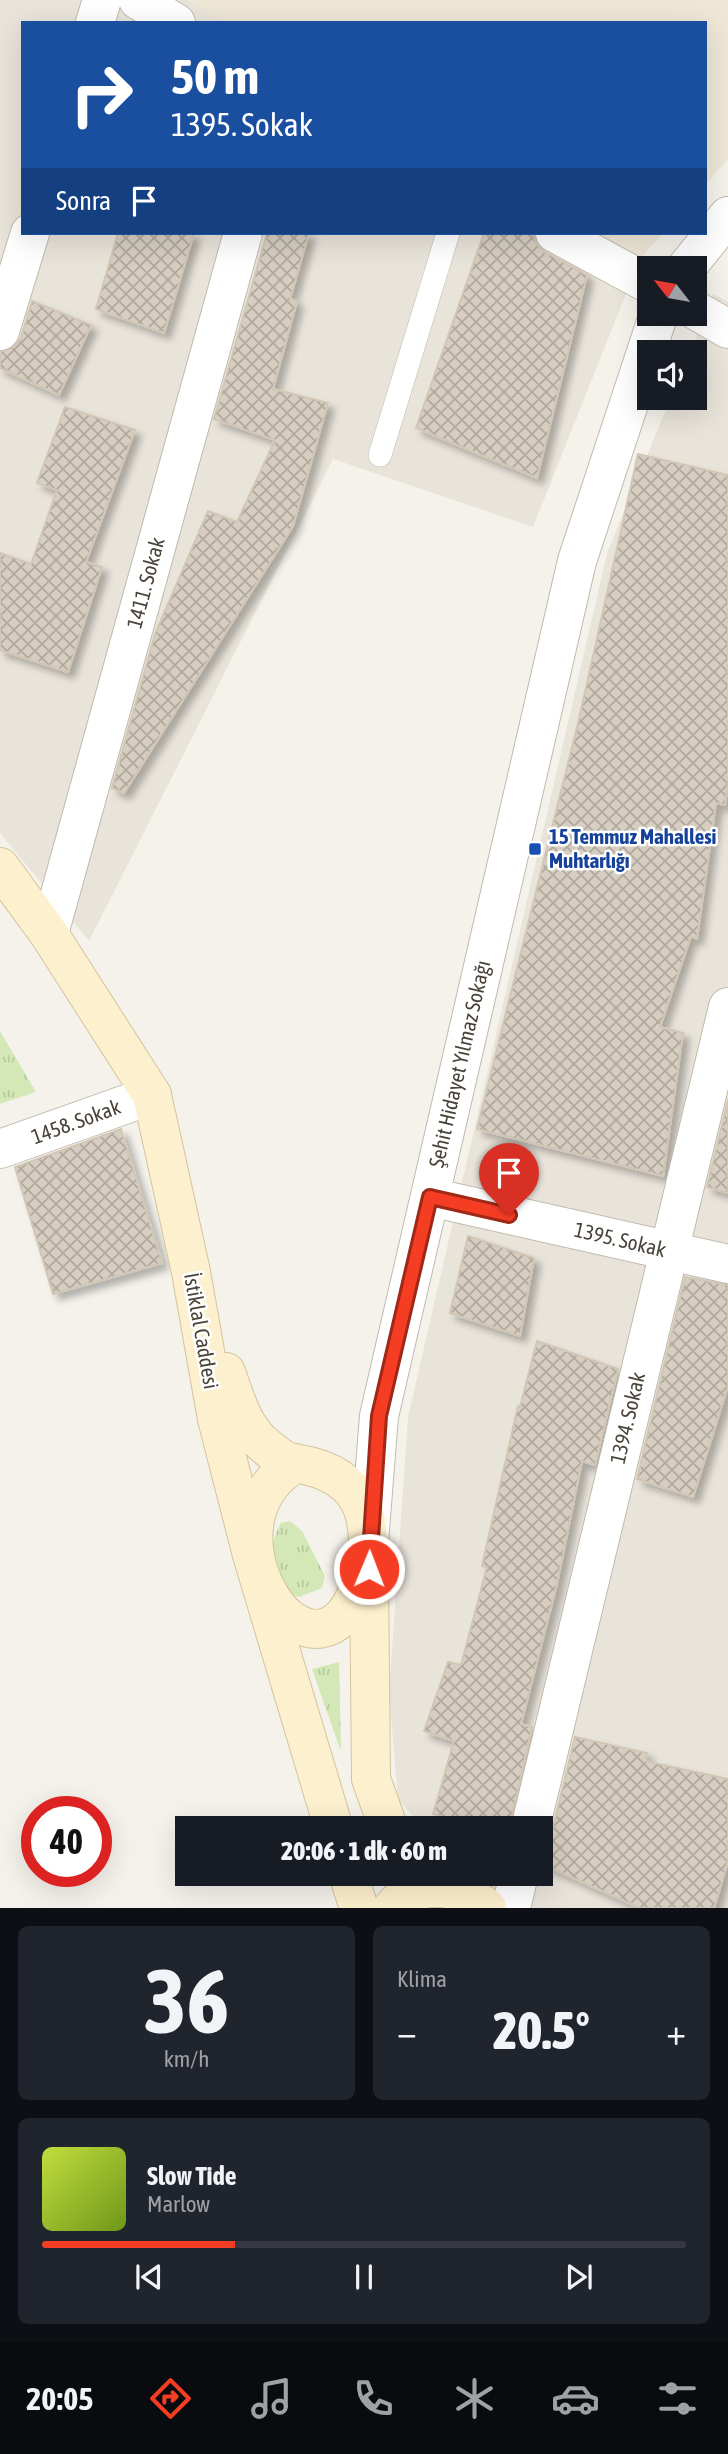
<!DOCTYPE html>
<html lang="tr">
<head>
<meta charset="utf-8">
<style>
	:root { --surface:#171b24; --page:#20242c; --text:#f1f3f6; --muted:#9ea1a6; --line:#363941; --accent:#f53d24 }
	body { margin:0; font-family:"Asap Condensed",sans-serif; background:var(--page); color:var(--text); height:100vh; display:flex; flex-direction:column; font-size:26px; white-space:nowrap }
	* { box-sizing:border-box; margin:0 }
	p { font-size:23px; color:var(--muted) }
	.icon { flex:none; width:38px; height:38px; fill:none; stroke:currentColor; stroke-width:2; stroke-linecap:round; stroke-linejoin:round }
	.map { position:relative; height:1908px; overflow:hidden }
	.drawer { display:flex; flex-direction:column; gap:18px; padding:18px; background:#0d0f14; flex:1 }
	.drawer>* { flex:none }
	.hud { position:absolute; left:21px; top:21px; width:686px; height:214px; border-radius:0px; box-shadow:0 7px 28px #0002; background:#1a4fa0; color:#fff; overflow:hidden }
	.needle { width:46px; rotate:301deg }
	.tools { position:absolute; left:637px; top:256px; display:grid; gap:14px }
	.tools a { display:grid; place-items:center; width:70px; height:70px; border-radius:0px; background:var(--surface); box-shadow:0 7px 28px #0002; font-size:35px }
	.speed { position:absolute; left:21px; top:1796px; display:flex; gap:14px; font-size:35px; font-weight:700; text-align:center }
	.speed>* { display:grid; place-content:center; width:91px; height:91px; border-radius:50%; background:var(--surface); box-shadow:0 7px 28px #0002; line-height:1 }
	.speed .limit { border:10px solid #d22; background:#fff; color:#111 }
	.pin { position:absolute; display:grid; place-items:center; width:60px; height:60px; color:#fff; margin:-72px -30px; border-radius:50% 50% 50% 0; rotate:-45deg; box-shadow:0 0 7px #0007 }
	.pin .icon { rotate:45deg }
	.me { position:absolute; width:77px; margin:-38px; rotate:1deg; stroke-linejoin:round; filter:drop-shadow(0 0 5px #0008) }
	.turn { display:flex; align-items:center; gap:24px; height:147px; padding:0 35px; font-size:32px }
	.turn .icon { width:91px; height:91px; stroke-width:2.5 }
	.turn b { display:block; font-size:49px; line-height:60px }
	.then { display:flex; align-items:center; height:66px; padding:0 35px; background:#0003; gap:14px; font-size:26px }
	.big { font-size:52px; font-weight:800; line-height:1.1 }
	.drawer .tile { flex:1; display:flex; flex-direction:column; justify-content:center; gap:10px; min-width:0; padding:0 24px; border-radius:10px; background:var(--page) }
	.drawer .dial { align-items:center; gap:0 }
	.dial b { font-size:91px; line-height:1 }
	.song { display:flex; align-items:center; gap:21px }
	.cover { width:84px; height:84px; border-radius:10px; background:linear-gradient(135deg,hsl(70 70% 55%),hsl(80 70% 35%)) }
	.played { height:7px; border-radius:4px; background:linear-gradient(90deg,var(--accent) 30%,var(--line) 30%) }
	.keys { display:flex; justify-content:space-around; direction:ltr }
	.heat { display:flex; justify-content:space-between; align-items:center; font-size:38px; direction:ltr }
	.drawer .tiles { flex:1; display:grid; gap:18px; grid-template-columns:1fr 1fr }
	.tile:last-child { grid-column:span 2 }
	.trip { position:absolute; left:175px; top:1816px; width:378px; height:70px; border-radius:0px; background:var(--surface); box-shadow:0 7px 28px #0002; font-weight:800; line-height:70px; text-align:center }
	.tab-bar { display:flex; height:112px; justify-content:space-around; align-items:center; background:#090b0e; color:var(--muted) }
	.tab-bar .icon { width:49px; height:49px }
	.tab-bar .on { color:var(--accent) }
	.tab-bar b { font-size:32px; color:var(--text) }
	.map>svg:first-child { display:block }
	.residential { fill:#e9e4da }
	.education { fill:#eee7d6 }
	.grass { fill:url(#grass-tufts) }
	.building { fill:url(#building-cross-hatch); stroke:#d2c6b5; stroke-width:2; filter:url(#shadow) }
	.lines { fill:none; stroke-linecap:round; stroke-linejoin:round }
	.lane-casing { stroke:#c1baae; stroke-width:24 }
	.street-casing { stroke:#c1baae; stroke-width:40 }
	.secondary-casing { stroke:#d4c49d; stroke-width:40 }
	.lane { stroke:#fff; stroke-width:23 }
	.street { stroke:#fff; stroke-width:38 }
	.secondary { stroke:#fdf0ce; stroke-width:38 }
	.route-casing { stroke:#9f2817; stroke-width:18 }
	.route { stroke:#f53d24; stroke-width:12 }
	.transit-dot { fill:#1a4fb4; stroke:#fff; stroke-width:2.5 }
	.labels { text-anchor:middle; stroke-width:5; stroke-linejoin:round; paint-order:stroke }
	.street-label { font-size:21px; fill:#4a4339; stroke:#fff }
	.transit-label { font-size:21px; font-weight:bold; fill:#164399; stroke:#fff; text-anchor:start }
</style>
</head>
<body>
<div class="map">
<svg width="728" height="1908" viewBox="0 0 728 1908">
	<defs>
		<pattern id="grass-tufts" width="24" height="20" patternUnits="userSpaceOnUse" patternTransform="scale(1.75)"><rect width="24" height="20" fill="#d3e8b6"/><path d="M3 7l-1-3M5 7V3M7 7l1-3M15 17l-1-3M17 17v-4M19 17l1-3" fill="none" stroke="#b7c89d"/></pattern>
		<pattern id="building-cross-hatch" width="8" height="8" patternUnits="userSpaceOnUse" patternTransform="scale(1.75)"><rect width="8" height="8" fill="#d7cec1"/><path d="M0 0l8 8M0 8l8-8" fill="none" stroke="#b0a99e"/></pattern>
		<filter id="shadow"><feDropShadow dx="6" dy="6" stdDeviation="3.5" flood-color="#0004"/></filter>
	</defs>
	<rect width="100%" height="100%" fill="#f5f2ec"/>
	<path class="residential" d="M0,0H189L228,23H23V233H594L640,259L533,527L333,459L89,941L0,833Z
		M713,294L728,302V1908H534L468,1874H541V1829H424L398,1799L389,1693L408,1417L607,553L671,397H695V352H690Z"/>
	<path class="education" d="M189,0H728V159L705,185V23H228Z
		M594,233H663L640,259Z"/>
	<path class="grass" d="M0,1031L36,1092L0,1104Z
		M290,1521L302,1531L325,1576L322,1588L299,1597L286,1594C275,1567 265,1550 281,1523Z
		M339,1662L341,1749H340L312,1669Z"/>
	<path class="building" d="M118,233H194L164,333L96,309Z
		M267,233H309L290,299L297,301L273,389L328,403L293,526L124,793L112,788L155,634L208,511L237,522L275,440L214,419Z
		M484,233H533L536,244L544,252L587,275L537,478L416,428Z
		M32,301L91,325L59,395L0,368V352L14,347L21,338Z
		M65,407L135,430L86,562L102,567L68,672L0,650V553L31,564L57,490L37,483Z
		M638,454L728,475V783L725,805L716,803L697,939L691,936L660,1027L683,1033L663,1176L477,1129L579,719Z
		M728,1100V1193L707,1187Z
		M121,1129L162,1263L53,1294L15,1167Z
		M468,1236L534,1258L520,1336L450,1313Z
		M685,1277L728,1285V1386L693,1497L637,1479Z
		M537,1341L618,1369L595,1465L582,1461L557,1584L521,1724L532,1727L509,1829H485L433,1814L454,1741L424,1731L448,1662L461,1665L487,1567L482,1566L518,1406L520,1407Z
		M575,1737L647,1753L645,1761L728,1779V1861L714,1908H640L544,1865Z"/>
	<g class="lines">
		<defs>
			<path id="lane" d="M380,455L448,233"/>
			<path id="street" d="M138,0L176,23
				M95,23L102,0
				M555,233L649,284
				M686,268L728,216
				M695,310L728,329
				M0,331L30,233
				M49,934L243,233
				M0,1149L152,1095
				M430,1197L728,1264
				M369,1542L379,1416L577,561L659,313
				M530,1829L728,1007
				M511,1908L519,1874"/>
			<path id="secondary" d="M0,867L49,934L152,1095L191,1272L217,1419L252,1555L334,1829
				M226,1372C235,1397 242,1425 262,1443C268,1448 276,1455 283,1459C290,1463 301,1464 309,1466C338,1473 361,1490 366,1521C367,1530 369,1539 368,1548C363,1571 360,1598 342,1617C287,1673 201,1518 296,1463
				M369,1573L371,1779L389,1829
				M348,1874L359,1908
				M392,1908C417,1878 460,1885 487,1908"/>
		</defs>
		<use href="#lane" class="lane-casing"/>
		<use href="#street" class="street-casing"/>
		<use href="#secondary" class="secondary-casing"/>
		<use href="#lane" class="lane"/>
		<use href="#street" class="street"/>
		<use href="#secondary" class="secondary"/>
	</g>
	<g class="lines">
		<defs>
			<path id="route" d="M369,1569L379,1416L430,1197L509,1215"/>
		</defs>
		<use href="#route" class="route-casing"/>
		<use href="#route" class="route"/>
	</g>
	<rect class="transit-dot" x="528" y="842" width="14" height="14" rx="3.5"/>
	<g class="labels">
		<g class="street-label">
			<text transform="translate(146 583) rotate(-75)" y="7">1411. Sokak</text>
			<text transform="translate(460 1064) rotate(-77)" y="7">Şehit Hidayet Yılmaz Sokağı</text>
			<text transform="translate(76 1122) rotate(-20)" y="7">1458. Sokak</text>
			<text transform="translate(620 1240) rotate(13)" y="7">1395. Sokak</text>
			<text transform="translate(201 1331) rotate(80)" y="7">İstiklal Caddesi</text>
			<text transform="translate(628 1418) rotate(-77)" y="7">1394. Sokak</text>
		</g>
		<g class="transit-label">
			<text x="549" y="844">15 Temmuz Mahallesi<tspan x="549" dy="24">Muhtarlığı</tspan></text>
		</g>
	</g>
</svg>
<div class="tools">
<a><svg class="needle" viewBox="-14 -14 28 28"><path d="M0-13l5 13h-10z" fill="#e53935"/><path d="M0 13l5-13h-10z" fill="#9ea1a6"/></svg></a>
<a><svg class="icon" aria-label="sound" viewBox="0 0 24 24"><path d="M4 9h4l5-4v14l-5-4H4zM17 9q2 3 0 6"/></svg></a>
</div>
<div class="speed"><div class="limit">40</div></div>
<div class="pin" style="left:509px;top:1215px;background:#d93025"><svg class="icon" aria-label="arrive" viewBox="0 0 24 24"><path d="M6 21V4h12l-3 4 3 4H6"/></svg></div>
<svg class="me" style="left:369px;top:1569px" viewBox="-20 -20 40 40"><circle r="17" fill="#f53d24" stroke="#fff" stroke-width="3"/><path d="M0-11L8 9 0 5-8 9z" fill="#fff"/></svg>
<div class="trip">20:06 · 1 dk · 60 m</div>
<div class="hud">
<div class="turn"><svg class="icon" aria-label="right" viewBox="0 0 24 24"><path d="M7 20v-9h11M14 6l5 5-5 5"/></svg><div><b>50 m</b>1395. Sokak</div></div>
<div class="then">Sonra<svg class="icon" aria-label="arrive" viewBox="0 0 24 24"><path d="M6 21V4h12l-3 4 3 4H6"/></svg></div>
</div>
</div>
<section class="drawer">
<div class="tiles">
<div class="tile dial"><b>36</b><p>km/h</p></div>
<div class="tile"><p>Klima</p>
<div class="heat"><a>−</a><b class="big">20.5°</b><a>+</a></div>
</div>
<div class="tile">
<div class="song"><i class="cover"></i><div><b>Slow Tide</b><p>Marlow</p></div></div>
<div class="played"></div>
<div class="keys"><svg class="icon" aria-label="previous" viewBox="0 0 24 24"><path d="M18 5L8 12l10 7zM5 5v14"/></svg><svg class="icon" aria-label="pause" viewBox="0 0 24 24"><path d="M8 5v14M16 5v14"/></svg><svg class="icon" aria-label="next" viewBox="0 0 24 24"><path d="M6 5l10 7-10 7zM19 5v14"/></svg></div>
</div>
</div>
</section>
<nav class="tab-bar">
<b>20:05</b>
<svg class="icon on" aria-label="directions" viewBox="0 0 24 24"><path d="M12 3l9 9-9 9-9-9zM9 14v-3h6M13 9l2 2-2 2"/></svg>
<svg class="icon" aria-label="music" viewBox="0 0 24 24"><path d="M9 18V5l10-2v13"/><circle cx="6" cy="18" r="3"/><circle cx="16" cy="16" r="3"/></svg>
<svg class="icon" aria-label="phone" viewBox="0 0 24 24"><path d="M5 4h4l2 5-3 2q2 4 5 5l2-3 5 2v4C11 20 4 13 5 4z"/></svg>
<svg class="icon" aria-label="climate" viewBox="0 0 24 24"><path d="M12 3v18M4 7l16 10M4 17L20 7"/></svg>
<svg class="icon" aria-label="car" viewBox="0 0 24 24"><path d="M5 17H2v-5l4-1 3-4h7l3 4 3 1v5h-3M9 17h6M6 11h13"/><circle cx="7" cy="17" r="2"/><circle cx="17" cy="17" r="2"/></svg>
<svg class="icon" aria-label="filters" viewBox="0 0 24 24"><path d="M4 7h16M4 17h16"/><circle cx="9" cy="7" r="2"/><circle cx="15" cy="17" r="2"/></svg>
</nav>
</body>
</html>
